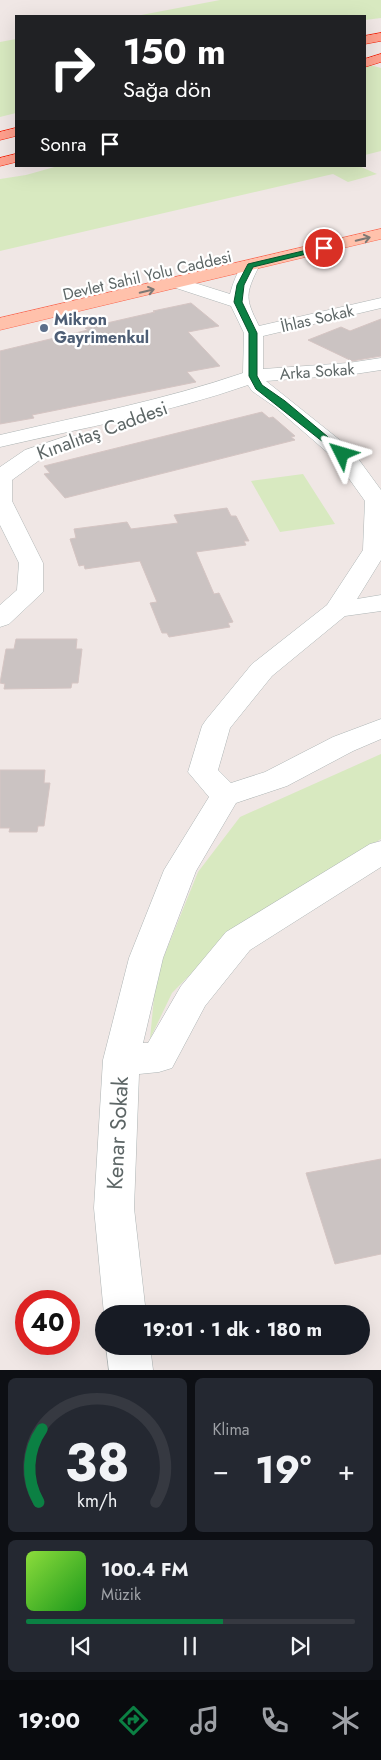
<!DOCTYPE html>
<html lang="tr">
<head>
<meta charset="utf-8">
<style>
	:root { --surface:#171b24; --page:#242831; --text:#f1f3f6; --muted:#9ea1a6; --line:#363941; --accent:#0b8043 }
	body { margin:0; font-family:Jost,sans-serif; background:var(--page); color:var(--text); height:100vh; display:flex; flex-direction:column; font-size:19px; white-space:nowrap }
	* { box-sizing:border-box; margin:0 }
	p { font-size:16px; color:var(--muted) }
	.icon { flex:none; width:28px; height:28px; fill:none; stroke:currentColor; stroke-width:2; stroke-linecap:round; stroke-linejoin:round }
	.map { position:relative; height:1370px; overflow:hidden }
	.side { display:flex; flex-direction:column; gap:8px; padding:8px; background:#0d0f14; flex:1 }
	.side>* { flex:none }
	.top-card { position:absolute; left:15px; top:15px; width:351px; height:152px; border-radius:0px; box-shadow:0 5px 20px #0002; background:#202124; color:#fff; overflow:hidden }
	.speed { position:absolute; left:15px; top:1290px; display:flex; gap:10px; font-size:25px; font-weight:700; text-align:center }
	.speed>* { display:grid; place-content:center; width:65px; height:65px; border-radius:50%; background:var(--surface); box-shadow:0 5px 20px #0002; line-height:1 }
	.speed .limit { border:8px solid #d22; background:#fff; color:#111 }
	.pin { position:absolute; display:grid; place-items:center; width:42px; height:42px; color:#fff; margin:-21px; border:2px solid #fff; border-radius:50%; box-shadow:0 1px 5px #0007 }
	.me { position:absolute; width:55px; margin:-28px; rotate:310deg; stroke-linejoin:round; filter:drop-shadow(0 0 4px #0008) }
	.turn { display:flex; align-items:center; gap:18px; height:105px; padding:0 25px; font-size:22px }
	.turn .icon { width:65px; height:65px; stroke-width:2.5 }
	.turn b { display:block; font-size:35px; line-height:42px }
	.then { display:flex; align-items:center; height:48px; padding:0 25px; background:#0003; gap:10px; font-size:19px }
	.big { font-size:38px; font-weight:700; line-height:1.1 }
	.side .widget { flex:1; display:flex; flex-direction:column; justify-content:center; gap:8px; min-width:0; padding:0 18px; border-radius:8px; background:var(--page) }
	.side .dial { align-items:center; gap:0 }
	.dial svg { height:130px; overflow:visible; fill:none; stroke:var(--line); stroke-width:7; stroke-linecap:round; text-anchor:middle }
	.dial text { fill:var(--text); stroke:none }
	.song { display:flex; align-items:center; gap:15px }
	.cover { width:60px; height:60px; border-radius:8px; background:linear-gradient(135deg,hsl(90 70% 55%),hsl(120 70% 35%)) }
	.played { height:5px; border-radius:2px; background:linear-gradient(90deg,var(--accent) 60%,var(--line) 60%) }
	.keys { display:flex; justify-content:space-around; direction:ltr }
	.heat { display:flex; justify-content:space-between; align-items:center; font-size:28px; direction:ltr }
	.side .tiles { flex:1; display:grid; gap:8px; grid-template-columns:1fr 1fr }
	.widget:last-child { grid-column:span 2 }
	.trip { position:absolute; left:95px; top:1305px; width:275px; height:50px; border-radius:25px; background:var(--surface); box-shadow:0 5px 20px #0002; font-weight:700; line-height:50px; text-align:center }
	.menu { display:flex; height:80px; justify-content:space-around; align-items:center; background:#090b0e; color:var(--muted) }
	.menu .icon { width:35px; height:35px }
	.menu .on { color:var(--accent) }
	.menu b { font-size:22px; color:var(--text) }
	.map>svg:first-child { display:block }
	.green { fill:#d8e9c0 }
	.building { fill:#cbc3c2; stroke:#d5c5c3 }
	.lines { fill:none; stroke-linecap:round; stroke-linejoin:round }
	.minor-casing { stroke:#aeb5b5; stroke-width:1 }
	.major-casing { stroke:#fa6b54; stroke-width:1 }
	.highway-casing { stroke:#f51a00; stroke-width:1 }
	.minor { fill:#fff; fill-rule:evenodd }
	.major { fill:#ffc1ab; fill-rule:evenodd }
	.highway { fill:#ffa08d; fill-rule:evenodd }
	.oneway { stroke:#7d7874 }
	.route { fill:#0b8043; stroke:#07532c }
	.service-dot { fill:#5c6f8a; stroke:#fff; stroke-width:2 }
	.labels { text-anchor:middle; stroke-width:4.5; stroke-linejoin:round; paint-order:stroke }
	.far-street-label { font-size:16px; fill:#5d6666; stroke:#fff }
	.far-service-label { font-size:16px; font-weight:bold; fill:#4e5e75; stroke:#fff; text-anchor:start }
	.street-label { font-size:19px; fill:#5d6666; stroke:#fff }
	.near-street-label { font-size:22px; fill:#5d6666; stroke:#fff }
</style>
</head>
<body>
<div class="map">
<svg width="381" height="1370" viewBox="0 0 381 1370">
	<rect width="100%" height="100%" fill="#f0e7e5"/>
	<path class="green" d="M220,0H381V18L365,20V16H136Z
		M16,39V113L0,117V42Z
		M370,65L381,68V151L365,155V66Z
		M58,166H359L377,174L348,182L333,174L0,251V179L26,175Z
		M303,474L335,524L280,532L251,481Z
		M381,754V839L238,926L172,993L150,1039L156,976L198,872L240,817Z"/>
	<path class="building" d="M191,303L219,326L188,332L220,366L187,372L196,382L32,415L34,418L0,424V351L88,330L85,328L155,312L153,311Z
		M381,319V356L352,361L308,340L341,327L350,331Z
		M262,412L269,418L273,417L295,436L291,437L295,440L65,498L44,474L50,473L44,466Z
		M227,508L231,516H236L249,541H244L246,545L196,552L214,594L219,593L233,622L228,623L230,627L169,637L167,633H162L150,603L157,602L140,561L85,569L84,565L79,566L70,539L76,538L74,529L127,522L131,529L178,523L174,515Z
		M16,639H77L76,649H82L78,683H72L71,688L4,689L5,684L0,683L6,649H14Z
		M0,770H45L44,783H50L44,826H38L37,832H9L10,828H0Z
		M381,1159V1254L335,1264L306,1173Z"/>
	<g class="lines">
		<defs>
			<path id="minor" d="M250,261L256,262L259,266C245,295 245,298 259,326L381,298V308L263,336V369L348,363L381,358V370L348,375L266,381L351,449L381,490V560L357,599L381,595V611L345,616L272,676L230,728L218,770L231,783L265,772L333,737L381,719V739L353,751L287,786L236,803L196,871L163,958L143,1043H148L181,986L226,932L370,844L381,841V867L250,950L205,1006L172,1068L159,1072L139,1074L134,1208L146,1314H104L94,1208L103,1060L129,958L164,870L209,797L188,772L202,726L206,720L252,664L327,605L363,550L365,501L335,459L275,407L252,391L248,385C168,413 82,428 0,447V435C81,416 164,400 243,373L244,333L231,306L173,287L170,283L173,279L179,278L230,294C233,283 237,272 244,262Z
				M70,435L78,436L81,441L78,446L41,459L12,480V501L43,563V592L9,624L0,627V605L17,590L19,563L0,525V467L25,450Z
				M106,1346H150L153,1370H109Z"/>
			<path id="major" d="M381,229V239L0,330V318Z"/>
			<path id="highway" d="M381,33V41L365,44V36Z
				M381,54V62L365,67V59Z
				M16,128V136L0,140V132Z
				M16,154V162L0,166V158Z"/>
		</defs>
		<use href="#minor" class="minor-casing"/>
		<use href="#major" class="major-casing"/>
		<use href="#highway" class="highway-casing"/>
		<use href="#minor" class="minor"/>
		<use href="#major" class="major"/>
		<use href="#highway" class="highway"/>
	</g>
	<defs><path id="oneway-shaft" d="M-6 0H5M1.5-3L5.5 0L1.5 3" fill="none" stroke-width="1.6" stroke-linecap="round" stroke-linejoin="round" transform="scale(1.25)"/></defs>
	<g class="oneway">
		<use href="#oneway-shaft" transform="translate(363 239) rotate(-14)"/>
		<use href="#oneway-shaft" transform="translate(147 291) rotate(-13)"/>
	</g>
	<path class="route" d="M324,246L328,248L327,249L253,267L244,285L242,302L257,333V376L262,385L285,401L346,452V456L342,457L256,389L249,376V333L234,302L237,285L248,264Z"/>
	<circle class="service-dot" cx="44" cy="328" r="5"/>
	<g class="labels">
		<g class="far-street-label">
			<text transform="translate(147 275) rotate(-13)" y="6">Devlet Sahil Yolu Caddesi</text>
			<text transform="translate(317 318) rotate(-13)" y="6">İhlas Sokak</text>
			<text transform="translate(317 371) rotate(-4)" y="6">Arka Sokak</text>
		</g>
		<g class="far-service-label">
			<text x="54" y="325">Mikron<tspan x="54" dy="18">Gayrimenkul</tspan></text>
		</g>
		<g class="street-label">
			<text transform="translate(102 430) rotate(-20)" y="7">Kınalıtaş Caddesi</text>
		</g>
		<g class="near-street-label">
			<text transform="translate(117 1133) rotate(-87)" y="8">Kenar Sokak</text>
		</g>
	</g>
</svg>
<div class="speed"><div class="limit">40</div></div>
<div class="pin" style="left:324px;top:248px;background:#d93025"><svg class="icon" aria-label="arrive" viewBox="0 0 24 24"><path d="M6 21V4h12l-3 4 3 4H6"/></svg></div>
<svg class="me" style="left:342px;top:454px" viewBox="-20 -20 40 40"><path d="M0-17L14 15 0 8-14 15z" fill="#0b8043" stroke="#fff" stroke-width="4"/></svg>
<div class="trip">19:01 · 1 dk · 180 m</div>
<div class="top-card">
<div class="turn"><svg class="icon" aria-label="right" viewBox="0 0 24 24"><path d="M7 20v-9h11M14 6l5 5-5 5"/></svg><div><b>150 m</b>Sağa dön</div></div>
<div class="then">Sonra<svg class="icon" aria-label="arrive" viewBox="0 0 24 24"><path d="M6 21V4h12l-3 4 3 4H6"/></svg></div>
</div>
</div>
<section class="side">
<div class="tiles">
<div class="widget dial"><svg viewBox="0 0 100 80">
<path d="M14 69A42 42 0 1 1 86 69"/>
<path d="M14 69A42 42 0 0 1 16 24" stroke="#0b8043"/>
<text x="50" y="56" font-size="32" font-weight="700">38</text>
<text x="50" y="72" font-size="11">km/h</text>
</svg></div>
<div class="widget"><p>Klima</p>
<div class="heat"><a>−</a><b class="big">19°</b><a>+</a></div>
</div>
<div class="widget">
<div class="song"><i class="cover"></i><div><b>100.4 FM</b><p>Müzik</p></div></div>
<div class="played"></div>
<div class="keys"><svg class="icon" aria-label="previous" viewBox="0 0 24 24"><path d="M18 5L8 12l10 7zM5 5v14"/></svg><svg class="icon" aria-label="pause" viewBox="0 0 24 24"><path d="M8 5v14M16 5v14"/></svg><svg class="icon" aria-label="next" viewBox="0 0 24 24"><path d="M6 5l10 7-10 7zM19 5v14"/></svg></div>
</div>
</div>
</section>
<nav class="menu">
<b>19:00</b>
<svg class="icon on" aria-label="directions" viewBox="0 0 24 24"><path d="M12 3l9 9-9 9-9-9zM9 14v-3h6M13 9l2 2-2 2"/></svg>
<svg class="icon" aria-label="music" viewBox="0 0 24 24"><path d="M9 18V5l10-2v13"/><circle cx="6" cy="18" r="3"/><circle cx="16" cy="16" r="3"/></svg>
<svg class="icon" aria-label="phone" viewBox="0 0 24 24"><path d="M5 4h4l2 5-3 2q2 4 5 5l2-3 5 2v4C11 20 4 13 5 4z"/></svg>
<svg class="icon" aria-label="climate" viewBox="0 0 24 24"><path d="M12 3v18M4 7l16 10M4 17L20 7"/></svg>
</nav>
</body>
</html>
